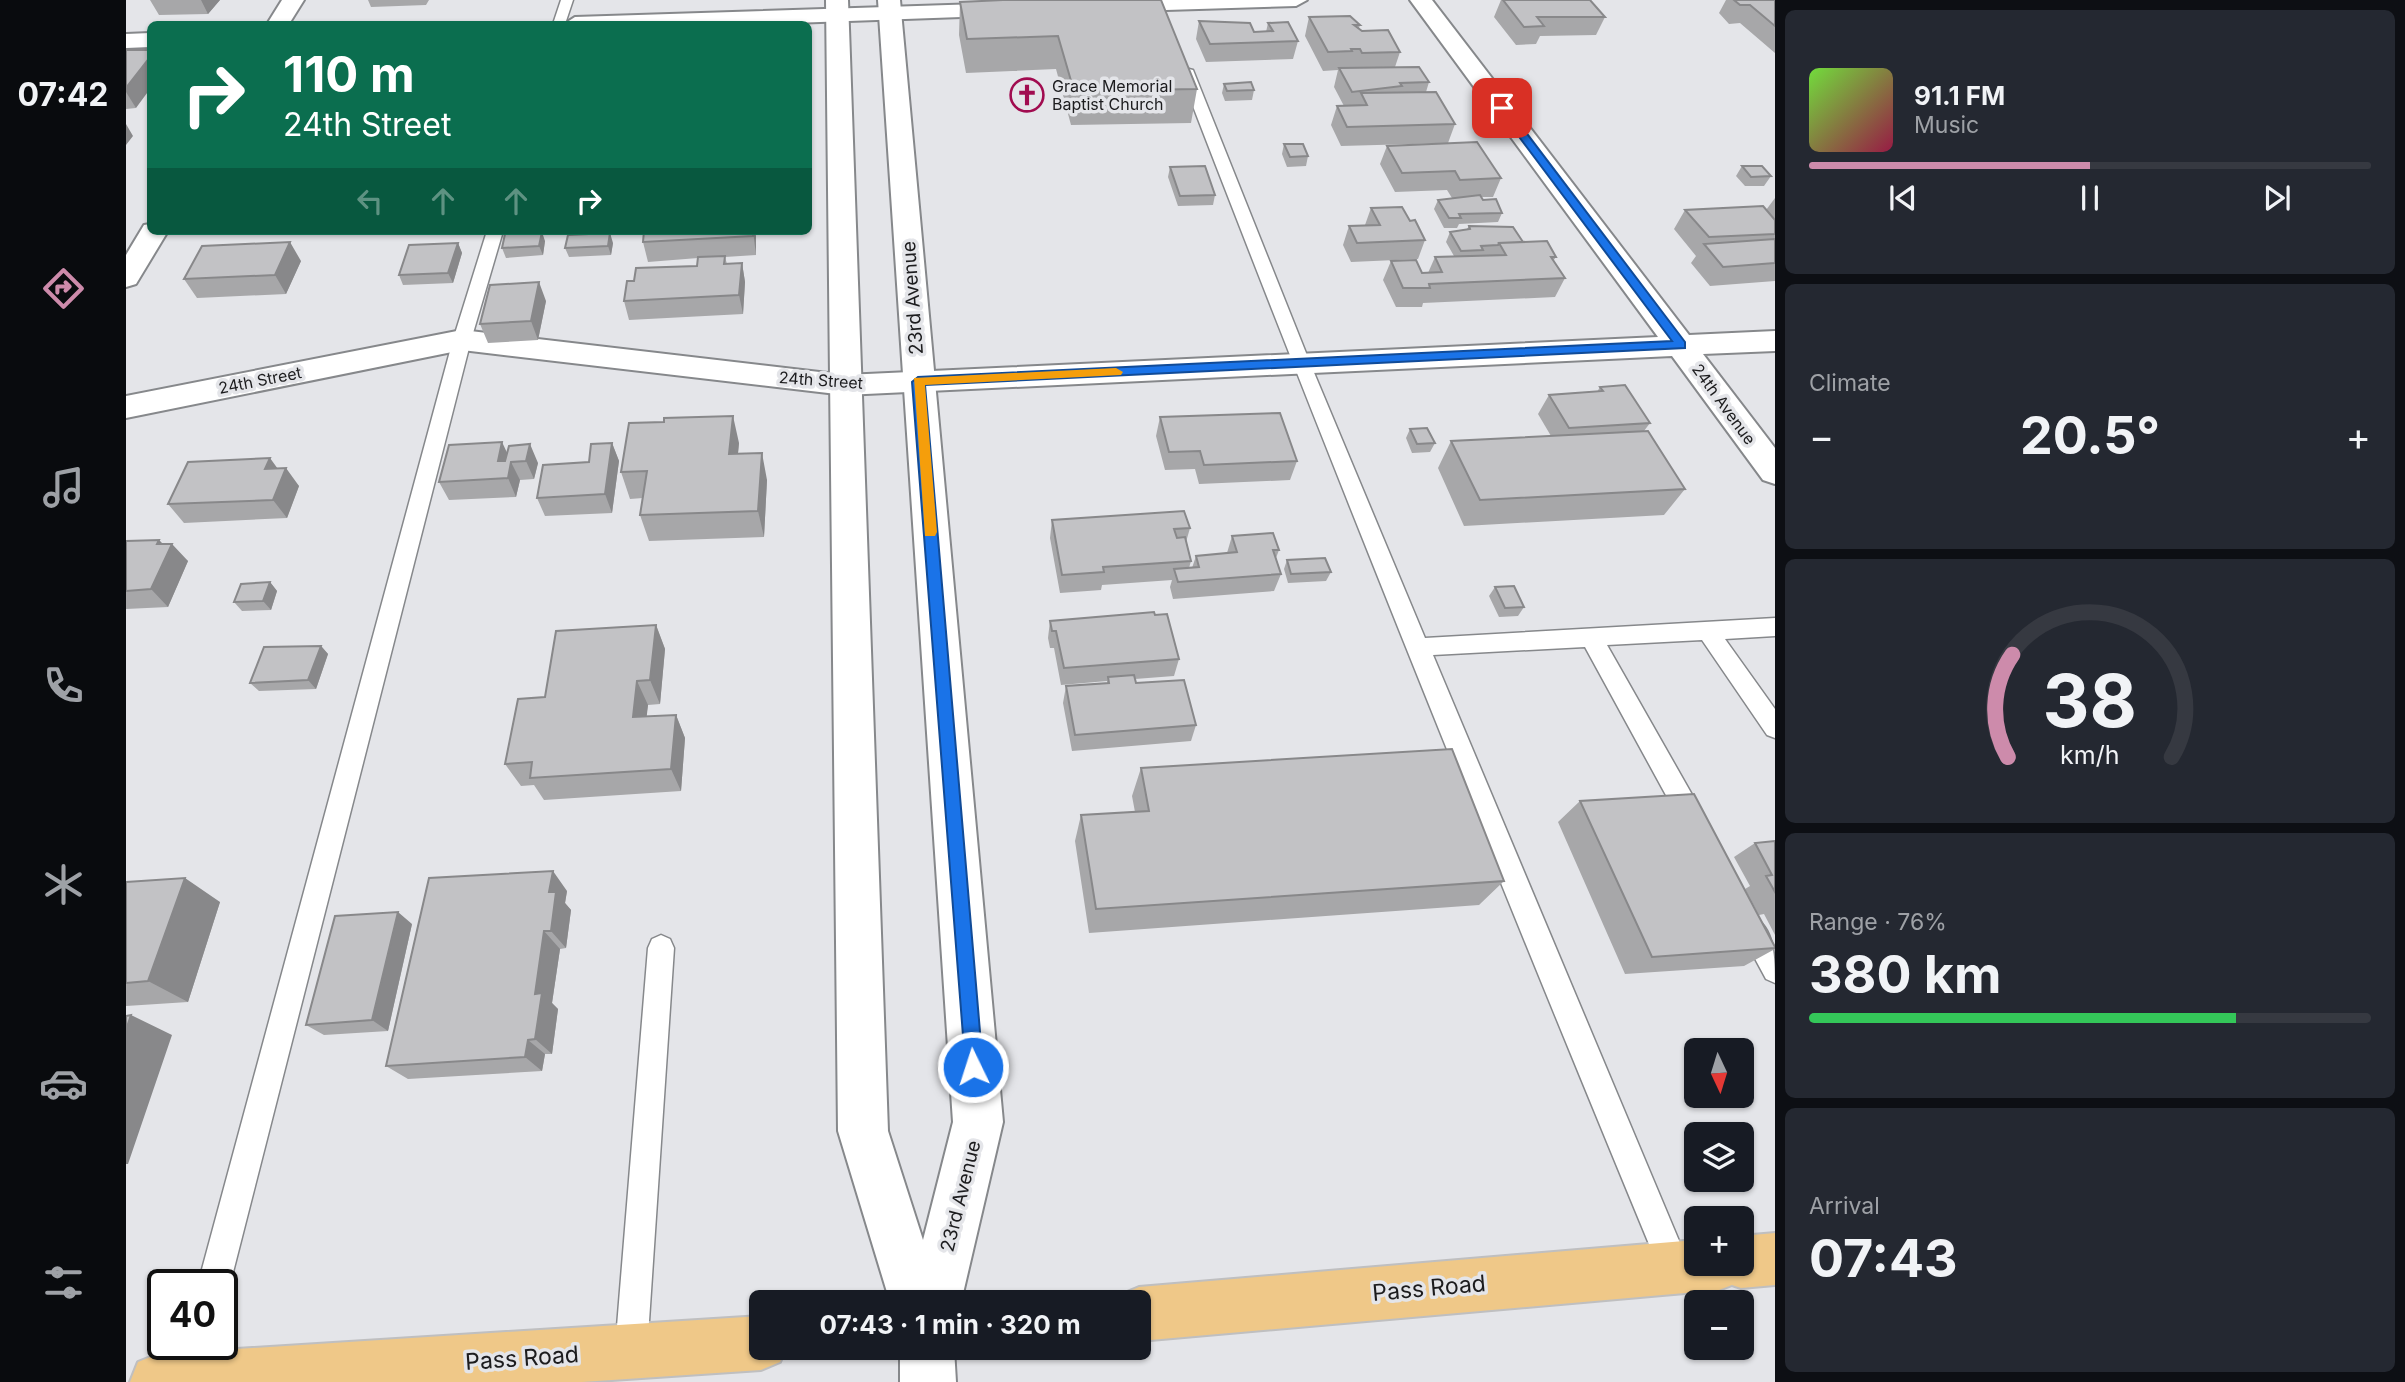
<!DOCTYPE html>
<html lang="en">
<head>
<meta charset="utf-8">
<style>
	:root { --surface:#171b24; --page:#242831; --text:#f1f3f6; --muted:#9ea1a6; --line:#363941; --accent:#cd8bab }
	body { margin:0; font-family:Inter,sans-serif; background:var(--page); color:var(--text); height:100vh; display:flex; flex-direction:column; font-size:26px; white-space:nowrap }
	* { box-sizing:border-box; margin:0 }
	p { font-size:23px; color:var(--muted) }
	.icon { flex:none; width:38px; height:38px; fill:none; stroke:currentColor; stroke-width:2; stroke-linecap:round; stroke-linejoin:round }
	.map { position:relative; flex:1; overflow:hidden }
	.side { display:flex; flex-direction:column; gap:10px; padding:10px; background:#0d0f14; width:630px }
	.side>* { flex:none }
	.banner { position:absolute; left:21px; top:21px; width:665px; height:214px; border-radius:10px; box-shadow:0 2px 5px #0004; background:#0b6e4f; color:#fff; overflow:hidden }
	.needle { width:46px; rotate:176deg }
	.fabs { position:absolute; left:1558px; top:1038px; display:grid; gap:14px }
	.fabs a { display:grid; place-items:center; width:70px; height:70px; border-radius:10px; background:var(--surface); box-shadow:0 2px 5px #0004; font-size:35px }
	.speed { position:absolute; left:21px; top:1269px; display:flex; gap:14px; font-size:35px; font-weight:700; text-align:center }
	.speed>* { display:grid; place-content:center; width:91px; height:91px; border-radius:50%; background:var(--surface); box-shadow:0 2px 5px #0004; line-height:1 }
	.speed .limit { border:4px solid #111; border-radius:10px; background:#fff; color:#111 }
	.pin { position:absolute; display:grid; place-items:center; width:60px; height:60px; color:#fff; margin:-30px; border-radius:14px; box-shadow:0 4px 10px #0006 }
	.me { position:absolute; width:77px; margin:-38px; rotate:356deg; stroke-linejoin:round; filter:drop-shadow(0 0 5px #0008) }
	.turn { display:flex; align-items:center; gap:24px; height:147px; padding:0 21px; font-size:32px }
	.turn .icon { width:91px; height:91px; stroke-width:2.5 }
	.turn b { display:block; font-size:49px; line-height:60px }
	.lanes { display:flex; align-items:center; height:66px; padding:0 21px; background:#0003; justify-content:center; gap:35px; direction:ltr }
	.lanes .off { opacity:.35 }
	.big { font-size:52px; font-weight:700; line-height:1.1 }
	.side .card { flex:1; display:flex; flex-direction:column; justify-content:center; gap:10px; min-width:0; padding:0 24px; border-radius:10px; background:var(--page) }
	.side .dial { align-items:center; gap:0 }
	.dial svg { height:182px; overflow:visible; fill:none; stroke:var(--line); stroke-width:7; stroke-linecap:round; text-anchor:middle }
	.dial text { fill:var(--text); stroke:none }
	.song { display:flex; align-items:center; gap:21px }
	.cover { width:84px; height:84px; border-radius:10px; background:linear-gradient(135deg,hsl(100 70% 55%),hsl(340 70% 35%)) }
	.played { height:7px; border-radius:4px; background:linear-gradient(90deg,var(--accent) 50%,var(--line) 50%) }
	.keys { display:flex; justify-content:space-around; direction:ltr }
	.heat { display:flex; justify-content:space-between; align-items:center; font-size:38px; direction:ltr }
	.charge { height:10px; border-radius:5px; background:linear-gradient(90deg,#34c759 76%,var(--line) 0) }
	.trip { position:absolute; left:623px; top:1290px; width:402px; height:70px; border-radius:10px; background:var(--surface); box-shadow:0 2px 5px #0004; font-weight:700; line-height:70px; text-align:center }
	main { display:flex; flex:1; min-height:0 }
	.tabs { display:flex; flex-direction:column; width:126px; justify-content:space-around; align-items:center; background:#090b0e; color:var(--muted) }
	.tabs .icon { width:49px; height:49px }
	.tabs .on { color:var(--accent) }
	.tabs b { font-size:32px; color:var(--text) }
	.map>svg:first-child { display:block }
	.lines { fill:none; stroke-linecap:round; stroke-linejoin:round }
	.service-casing { stroke:#86888b; stroke-width:3 }
	.minor-casing { stroke:#86888b; stroke-width:4 }
	.tertiary-casing { stroke:#86888b; stroke-width:4 }
	.primary-casing { stroke:#bfbfc0; stroke-width:4 }
	.service { fill:#fff; fill-rule:evenodd }
	.minor { fill:#fff; fill-rule:evenodd }
	.tertiary { fill:#fff; fill-rule:evenodd }
	.primary { fill:#efc888; fill-rule:evenodd }
	.wall { fill:#a7a7a9 }
	.shaded-wall { fill:#88888a }
	.building { fill:#c2c2c5; stroke:#88888a; stroke-width:2 }
	.route { fill:#1a73e8; stroke:#114b97; stroke-width:2 }
	.slow { fill:#f59e0b }
	.labels { text-anchor:middle; stroke-width:7; stroke-linejoin:round; paint-order:stroke }
	.far-poi-label { font-size:16px; fill:#1c1c1e; stroke:#e4e5e9; text-anchor:start }
	.far-street-label { font-size:16px; fill:#1c1c1e; stroke:#e4e5e9 }
	.street-label { font-size:19px; fill:#1c1c1e; stroke:#e4e5e9 }
	.near-street-label { font-size:23px; fill:#1c1c1e; stroke:#e4e5e9 }
</style>
</head>
<body>
<main>
<nav class="tabs">
<b>07:42</b>
<svg class="icon on" aria-label="directions" viewBox="0 0 24 24"><path d="M12 3l9 9-9 9-9-9zM9 14v-3h6M13 9l2 2-2 2"/></svg>
<svg class="icon" aria-label="music" viewBox="0 0 24 24"><path d="M9 18V5l10-2v13"/><circle cx="6" cy="18" r="3"/><circle cx="16" cy="16" r="3"/></svg>
<svg class="icon" aria-label="phone" viewBox="0 0 24 24"><path d="M5 4h4l2 5-3 2q2 4 5 5l2-3 5 2v4C11 20 4 13 5 4z"/></svg>
<svg class="icon" aria-label="climate" viewBox="0 0 24 24"><path d="M12 3v18M4 7l16 10M4 17L20 7"/></svg>
<svg class="icon" aria-label="car" viewBox="0 0 24 24"><path d="M5 17H2v-5l4-1 3-4h7l3 4 3 1v5h-3M9 17h6M6 11h13"/><circle cx="7" cy="17" r="2"/><circle cx="17" cy="17" r="2"/></svg>
<svg class="icon" aria-label="filters" viewBox="0 0 24 24"><path d="M4 7h16M4 17h16"/><circle cx="9" cy="7" r="2"/><circle cx="15" cy="17" r="2"/></svg>
</nav>
<div class="map">
<svg width="1649" height="1382" viewBox="0 0 1649 1382">
	<rect width="100%" height="100%" fill="#e4e5e9"/>
	<g class="lines">
		<defs>
			<path id="service" d="M435,0H447L439,24H427Z
				M1055,67L1067,70L1184,363L1299,638L1649,618V636L1599,639L1649,709V738L1641,735L1576,640L1481,645L1577,814L1580,822L1577,830L1568,833L1559,830L1459,647L1307,655L1564,1267L1559,1278L1548,1283L1537,1278C1371,877 1209,475 1053,70Z
				M361,231H377L345,340L104,1284L96,1296V1284H72L327,340Z
				M1626,916C1649,927 1649,959 1649,983L1640,979L1613,929L1617,920Z
				M535,935L544,939L548,948L521,1351L516,1362L505,1367L494,1362L489,1351L522,948L526,939Z
				M56,1344H88L78,1382H48Z"/>
			<path id="minor" d="M156,0H178L163,24H141Z
				M983,0H1181L1170,6L975,12L972,7Z
				M1284,0H1306L1563,335L1649,331V351L1577,354L1649,448V484L1637,480L1546,356L719,395L336,350L0,418V396L336,330L719,375L1532,337Z
				M884,3L892,5L895,10L892,15L638,24H438L449,17Z
				M24,33V47L0,48V34Z
				M24,224V231H42L10,284L0,287V255L18,225Z
				M774,1348H828L830,1382H774Z"/>
			<path id="tertiary" d="M700,0H722L762,1131L797,1240L827,1122L752,0H774L877,1122L835,1302H764L712,1131Z"/>
			<path id="primary" d="M1649,1233V1285L1615,1288L1606,1285L1593,1290L1013,1341V1302H991L994,1295L1013,1287L1570,1240V1264H1615V1236Z
				M635,1316V1348H660L654,1362L635,1370L456,1382H4L12,1362L32,1354Z"/>
		</defs>
		<use href="#service" class="service-casing"/>
		<use href="#minor" class="minor-casing"/>
		<use href="#tertiary" class="tertiary-casing"/>
		<use href="#primary" class="primary-casing"/>
		<use href="#service" class="service"/>
		<use href="#minor" class="minor"/>
		<use href="#tertiary" class="tertiary"/>
		<use href="#primary" class="primary"/>
	</g>
	<path class="wall" d="M24,0H94L82,14L33,15Z
		M242,0H303L300,5L245,7Z
		M877,0L1071,89L1065,123L945,125L930,69L840,73L833,35L834,2Z
		M1375,0H1464L1479,17L1470,35L1414,36L1410,44L1390,45L1368,17Z
		M1600,0H1649V53L1614,23L1603,24L1593,13Z
		M1183,17L1234,25L1233,28L1236,31L1274,52L1269,67L1303,82L1300,92L1329,124L1322,143L1215,146L1205,125L1211,106H1218L1208,87L1212,70L1197,71L1179,36Z
		M1073,21L1128,32H1140L1142,23L1172,41L1167,59L1080,62L1070,39Z
		M0,50L10,108L0,109Z
		M1098,84L1128,90L1126,100L1099,101L1096,93Z
		M1158,144L1182,156L1180,166L1161,167L1156,154Z
		M1261,146L1375,178L1367,197H1355L1357,200L1376,213L1372,222L1333,224L1331,228H1318L1308,209L1312,200L1326,198L1321,190L1269,192L1254,164Z
		M1616,166L1645,176L1638,186H1619L1610,176Z
		M1044,167L1089,195L1087,205L1052,206L1042,177Z
		M1649,198V281L1584,286L1565,263L1570,256L1548,229L1559,210H1640Z
		M1245,208L1284,221L1299,240L1292,259L1225,262L1217,245L1223,226L1239,225Z
		M1343,226L1397,242L1430,257L1427,261L1439,278L1429,297L1297,303L1296,307H1270L1257,280L1265,261L1296,273H1302L1309,257L1328,256L1320,242L1324,232L1341,229Z
		M518,231H629L630,255L599,257L601,264L616,263L619,282L617,314L503,320L498,301L508,281L571,266L572,258L522,262L517,242Z
		M419,241L417,255L380,258L376,248Z
		M332,243L336,253L327,283L277,285L273,275Z
		M487,243L485,255L443,257L439,248Z
		M175,261L160,294L71,298L58,279Z
		M420,301L412,340L362,343L354,324Z
		M1474,387L1524,423L1518,431L1559,489L1538,515L1338,526L1312,468L1325,441L1425,436L1412,414L1423,395L1471,392Z
		M1034,417L1171,461L1164,480L1073,484L1069,469L1039,470L1030,436Z
		M1284,429L1309,443L1304,452L1286,453L1280,438Z
		M486,443L493,461L486,513L419,516L411,498L463,462Z
		M613,443L612,454L641,480L638,537L523,541L514,515L517,498L504,499L495,472Z
		M381,453L412,463L408,479L394,480L390,497L323,500L313,482Z
		M151,468L173,486L161,518L58,523L42,504Z
		M926,520L1064,528L1060,542L1065,561L1063,568H1066L1070,556L1101,553L1106,536L1153,550L1150,558L1155,574L1148,591L1047,599L1044,587L1046,580L976,585L975,590L934,593L924,538Z
		M33,540L37,544L62,561L42,607L0,609V541Z
		M1161,560L1205,572L1200,581L1162,583L1158,569Z
		M144,582L151,591L145,610L116,611L108,602Z
		M1369,587L1398,607L1392,616L1373,617L1363,596Z
		M1029,615L1053,659L1048,676L1009,679L1010,683L1070,725L1065,741L946,751L937,703L940,686L981,683V681L935,685L928,648H924L922,638L924,621Z
		M530,625L539,649L534,704L522,705L520,717L550,715L559,738L555,791L418,800L408,785L395,786L379,764L419,697Z
		M195,646L202,654L190,689L133,691L124,683Z
		M1015,768L1378,881L1353,905L963,933L949,841L955,815L1009,812L1006,796Z
		M1454,801L1649,949L1618,966L1499,974L1432,822Z
		M1649,841V935L1638,914L1633,915L1619,889L1624,886L1608,857L1629,843Z
		M0,882L94,902L62,1002L0,1006Z
		M441,891L439,903L445,910L440,948L434,949L426,1003L432,1009L426,1054H419L416,1071L282,1079L260,1066Z
		M286,924L262,1031L198,1035L180,1025Z"/>
	<path class="shaded-wall" d="M75,0H94L82,14Z
		M24,57V89L10,108L0,92V88Z
		M0,124L7,136L0,145Z
		M627,231H629L630,236V255Z
		M416,232L419,241L417,255L413,246Z
		M484,233L487,243L485,255L482,246Z
		M164,242L175,261L160,294L149,275Z
		M332,243L336,253L327,283L322,273Z
		M616,263L619,282L617,314L613,295Z
		M413,282L420,301L412,340L405,321Z
		M607,416L613,443L609,481L603,454Z
		M376,442L385,461L381,480L372,461Z
		M486,443L493,461L486,513L479,494Z
		M404,444L412,463L408,479L400,461Z
		M636,453L641,480L638,537L632,511Z
		M144,458L157,476L160,468L173,486L161,518L147,500L139,469Z
		M385,462L394,480L390,497L382,478Z
		M33,540L43,551L46,544L62,561L42,607L25,589L31,544Z
		M144,582L151,591L145,610L137,601Z
		M530,625L539,649L534,704L524,680Z
		M195,646L202,654L190,689L182,680Z
		M511,681L522,705L518,740L507,717Z
		M550,715L559,738L555,791L545,769Z
		M427,871L441,891L439,903L445,910L440,948L425,931L423,892Z
		M59,878L94,902L62,1002L22,981Z
		M272,912L286,924L262,1031L246,1020Z
		M418,931L434,949L426,1003L432,1009L426,1054L409,1039V994Z
		M5,1015L46,1035L2,1164H0V1030Z
		M402,1040L419,1054L416,1071L399,1057Z"/>
	<path class="building" d="M877,0H1035L1071,89L948,91L932,36L841,39L834,2Z
		M1377,0H1464L1479,17H1411L1418,26L1398,27Z
		M1608,0H1649V26L1624,5H1614Z
		M1224,16L1234,25H1228L1236,31L1262,30L1274,52L1236,53L1234,49H1225L1226,51L1202,52L1183,17Z
		M1073,21L1124,23L1128,32L1147,31L1142,23L1162,22L1172,41L1084,44Z
		M0,50H24V57L0,88Z
		M1293,67L1303,82L1274,83L1276,86L1226,92L1213,68Z
		M1125,82L1128,90L1101,91L1098,84Z
		M1310,92L1329,124L1221,127L1211,106L1241,105L1235,93Z
		M1351,142L1375,178L1334,180L1329,171L1276,173L1261,146Z
		M1158,144H1177L1182,156L1164,157Z
		M1079,166L1089,195L1054,196L1044,167Z
		M1616,166H1636L1645,176L1625,177Z
		M1354,195L1357,200L1370,199L1376,213L1333,214L1335,218H1323L1312,200Z
		M1637,206L1649,220V234L1583,237L1559,210Z
		M1276,207L1284,221L1289,220L1299,240L1231,243L1223,226L1254,225L1245,208Z
		M1343,226L1387,227L1397,242L1373,243L1372,245L1355,246L1357,250L1335,251L1324,232L1344,229Z
		M518,231H627V236L517,242Z
		M416,232L413,246L376,248L379,234Z
		M484,233L482,246L439,248L442,235Z
		M1649,239V263L1597,267L1578,244Z
		M1421,241L1430,257H1425L1439,278L1303,284L1304,288H1277L1265,261L1290,260L1296,273L1316,272L1309,257L1380,255L1373,243Z
		M164,242L149,275L58,279L76,246Z
		M332,243L322,273L273,275L283,245Z
		M599,256L598,264L616,263L613,295L498,301L501,281H508L510,268L571,266L572,257Z
		M413,282L405,321L354,324L364,285Z
		M1499,385L1524,423L1443,428L1423,395L1477,391L1474,387Z
		M1154,413L1171,461L1078,465L1074,451L1043,452L1034,417Z
		M607,416L603,454L636,453L632,511L514,515L521,471L495,472L503,423L538,422V418Z
		M1301,428L1309,443L1291,444L1284,429Z
		M1522,431L1559,489L1354,500L1325,441Z
		M376,442L372,461H379L383,446L404,444L400,461L385,462L382,478L313,482L323,445Z
		M486,443L479,494L411,498L417,465L463,462L465,444Z
		M144,458L139,469L160,468L147,500L42,504L62,462Z
		M1058,511L1064,528L1048,529L1051,538L1059,537L1065,561L977,567L978,572L936,575L926,520Z
		M1147,533L1153,550H1147L1155,574L1052,582L1048,569L1073,567L1070,556L1111,552L1106,536Z
		M33,540L31,544H46L25,589L0,591V541Z
		M1199,558L1205,572L1165,574L1161,560Z
		M144,582L137,601L108,602L115,584Z
		M1388,586L1398,607L1379,608L1369,587Z
		M1028,612L1029,615L1041,614L1053,659L938,668L930,631H926L924,621Z
		M530,625L524,680L511,681L507,717L550,715L545,769L404,778L406,762L379,764L392,699L419,697L430,631Z
		M195,646L182,680L124,683L138,647Z
		M1008,675L1010,683L1058,680L1070,725L949,735L940,686L983,683L982,677Z
		M1326,749L1378,881L970,909L955,815L1023,811L1015,768Z
		M1568,794L1649,947V948L1526,957L1454,801Z
		M1649,841V892L1640,876L1646,875L1629,843Z
		M427,871L423,892H430L425,931H418L409,994L416,993L409,1039L402,1040L399,1057L260,1066L303,878Z
		M59,878L22,981L0,983V882Z
		M272,912L246,1020L180,1025L209,916Z
		M5,1015L0,1030V1016Z"/>
	<path class="route" d="M1373,106H1380L1559,342V348L799,385L857,1067L854,1074L847,1077L840,1074L786,382L792,377L1546,341L1373,110Z"/>
	<path class="slow" d="M990,368L997,372L995,375L799,385L811,532L809,536H799L788,378Z"/>
	<defs>
		<symbol id="church-ring" viewBox="-11 -11 22 22"><circle r="9.5" fill="#e4e5e9" stroke="#a10c50" stroke-width="1.5"/><path d="M-1.2-6h2.4v3.5h3.3v2.4h-3.3V6h-2.4V-.1h-3.3v-2.4h3.3Z" fill="#a10c50"/></symbol>
	</defs>
	<g fill-rule="evenodd">
		<use href="#church-ring" x="882" y="76" width="38" height="38"/>
	</g>
	<g class="labels">
		<g class="far-poi-label">
			<text x="926" y="92">Grace Memorial<tspan x="926" dy="18">Baptist Church</tspan></text>
		</g>
		<g class="far-street-label">
			<text transform="translate(134 380) rotate(-11)" y="6">24th Street</text>
			<text transform="translate(695 380) rotate(4)" y="6">24th Street</text>
			<text transform="translate(1598 404) rotate(54)" y="6">24th Avenue</text>
		</g>
		<g class="street-label">
			<text transform="translate(786 298) rotate(-94)" y="7">23rd Avenue</text>
			<text transform="translate(834 1196) rotate(-76)" y="7">23rd Avenue</text>
		</g>
		<g class="near-street-label">
			<text transform="translate(1303 1288) rotate(-5)" y="8">Pass Road</text>
			<text transform="translate(396 1358) rotate(-4)" y="8">Pass Road</text>
		</g>
	</g>
</svg>
<div class="fabs">
<a><svg class="needle" viewBox="-14 -14 28 28"><path d="M0-13l5 13h-10z" fill="#e53935"/><path d="M0 13l5-13h-10z" fill="#9ea1a6"/></svg></a>
<a><svg class="icon" aria-label="layers" viewBox="0 0 24 24"><path d="M12 4l9 5-9 5-9-5zM3 14l9 5 9-5"/></svg></a>
<a>+</a>
<a>−</a>
</div>
<div class="speed"><div class="limit">40</div></div>
<div class="pin" style="left:1376px;top:108px;background:#d93025"><svg class="icon" aria-label="arrive" viewBox="0 0 24 24"><path d="M6 21V4h12l-3 4 3 4H6"/></svg></div>
<svg class="me" style="left:847px;top:1067px" viewBox="-20 -20 40 40"><circle r="17" fill="#1a73e8" stroke="#fff" stroke-width="3"/><path d="M0-11L8 9 0 5-8 9z" fill="#fff"/></svg>
<div class="trip">07:43 · 1 min · 320 m</div>
<div class="banner">
<div class="turn"><svg class="icon" aria-label="right" viewBox="0 0 24 24"><path d="M7 20v-9h11M14 6l5 5-5 5"/></svg><div><b>110 m</b>24th Street</div></div>
<div class="lanes"><svg class="icon off" aria-label="left" viewBox="0 0 24 24"><path d="M17 20v-9H6M10 6l-5 5 5 5"/></svg><svg class="icon off" aria-label="ahead" viewBox="0 0 24 24"><path d="M12 20V5M6 11l6-6 6 6"/></svg><svg class="icon off" aria-label="ahead" viewBox="0 0 24 24"><path d="M12 20V5M6 11l6-6 6 6"/></svg><svg class="icon" aria-label="right" viewBox="0 0 24 24"><path d="M7 20v-9h11M14 6l5 5-5 5"/></svg></div>
</div>
</div>
<section class="side">
<div class="card">
<div class="song"><i class="cover"></i><div><b>91.1 FM</b><p>Music</p></div></div>
<div class="played"></div>
<div class="keys"><svg class="icon" aria-label="previous" viewBox="0 0 24 24"><path d="M18 5L8 12l10 7zM5 5v14"/></svg><svg class="icon" aria-label="pause" viewBox="0 0 24 24"><path d="M8 5v14M16 5v14"/></svg><svg class="icon" aria-label="next" viewBox="0 0 24 24"><path d="M6 5l10 7-10 7zM19 5v14"/></svg></div>
</div>
<div class="card"><p>Climate</p>
<div class="heat"><a>−</a><b class="big">20.5°</b><a>+</a></div>
</div>
<div class="card dial"><svg viewBox="0 0 100 80">
<path d="M14 69A42 42 0 1 1 86 69"/>
<path d="M14 69A42 42 0 0 1 16 24" stroke="#cd8bab"/>
<text x="50" y="56" font-size="32" font-weight="700">38</text>
<text x="50" y="72" font-size="11">km/h</text>
</svg></div>
<div class="card"><p>Range · 76%</p><b class="big">380 km</b><div class="charge"></div></div>
<div class="card"><p>Arrival</p><b class="big">07:43</b></div>
</section>
</main>
</body>
</html>
